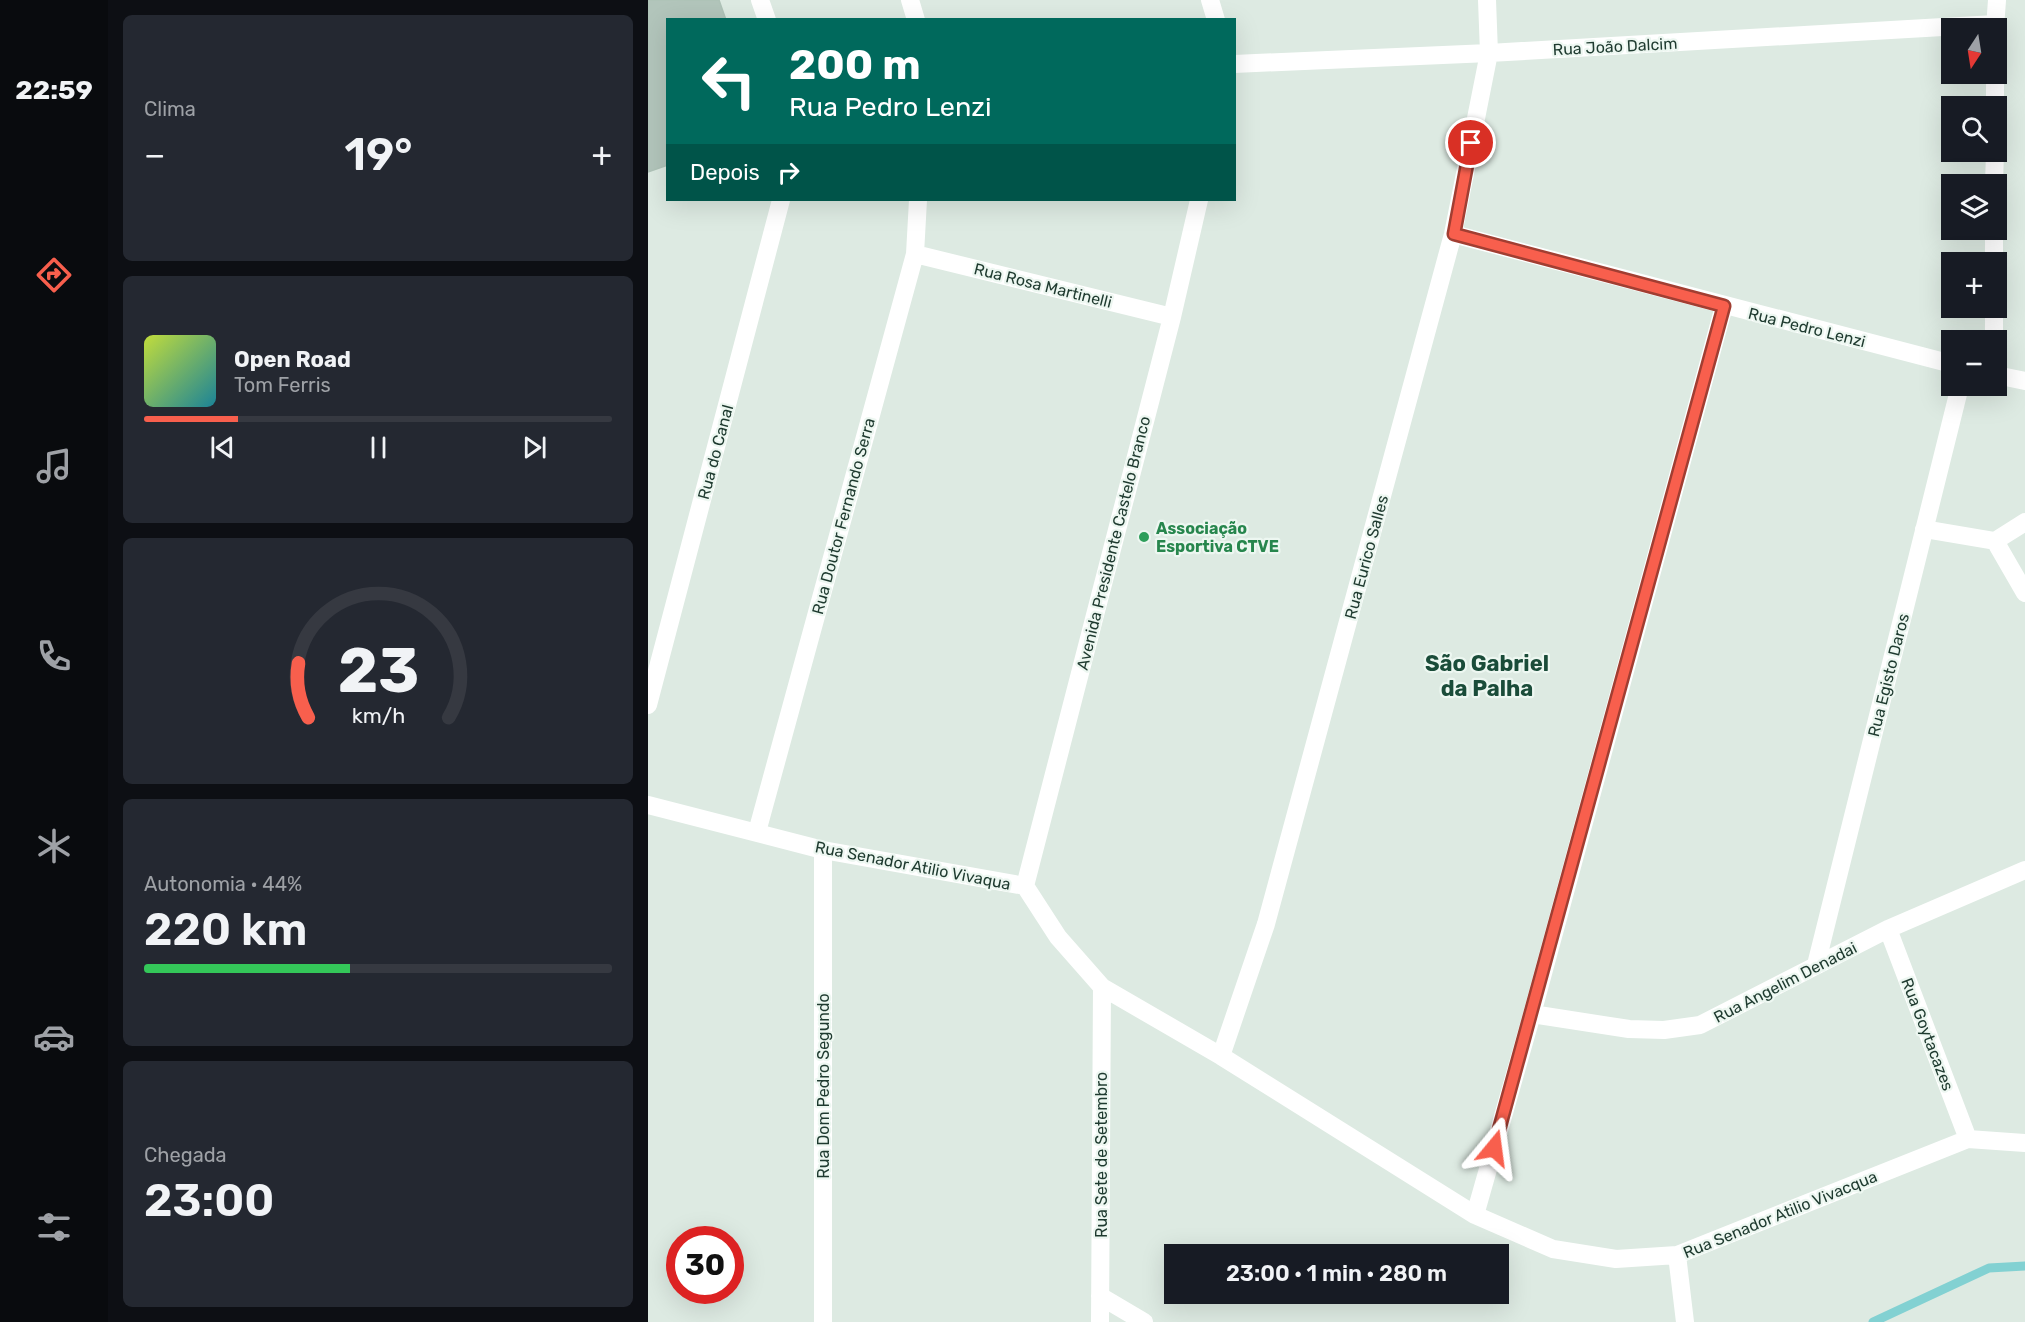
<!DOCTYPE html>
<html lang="pt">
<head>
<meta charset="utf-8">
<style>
	:root { --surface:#171b24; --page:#242831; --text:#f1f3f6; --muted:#9ea1a6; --line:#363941; --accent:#f85f4d }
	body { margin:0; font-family:Rubik,sans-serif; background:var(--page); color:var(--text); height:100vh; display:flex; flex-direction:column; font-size:22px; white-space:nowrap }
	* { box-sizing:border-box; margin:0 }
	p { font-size:20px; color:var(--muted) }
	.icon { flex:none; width:33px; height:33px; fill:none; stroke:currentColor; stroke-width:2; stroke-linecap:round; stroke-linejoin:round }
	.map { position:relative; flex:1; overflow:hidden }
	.details { display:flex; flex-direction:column; gap:15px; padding:15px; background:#0d0f14; width:540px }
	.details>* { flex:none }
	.hud { position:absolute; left:18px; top:18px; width:570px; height:183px; border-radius:0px; box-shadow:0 6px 24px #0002; background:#00695c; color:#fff; overflow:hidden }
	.needle { width:39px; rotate:192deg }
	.controls { position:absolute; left:1293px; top:18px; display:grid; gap:12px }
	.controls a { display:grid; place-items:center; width:66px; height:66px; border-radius:0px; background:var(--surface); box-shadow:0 6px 24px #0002; font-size:30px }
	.speed { position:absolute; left:18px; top:1226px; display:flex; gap:12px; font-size:30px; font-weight:700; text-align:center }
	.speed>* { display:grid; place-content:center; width:78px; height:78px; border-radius:50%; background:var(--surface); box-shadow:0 6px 24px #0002; line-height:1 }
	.speed .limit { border:9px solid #d22; background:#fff; color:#111 }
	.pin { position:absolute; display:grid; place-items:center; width:51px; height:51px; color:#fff; margin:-26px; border:3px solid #fff; border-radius:50%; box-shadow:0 2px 6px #0007 }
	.me { position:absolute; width:66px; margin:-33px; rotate:16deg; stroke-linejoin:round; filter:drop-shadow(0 0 4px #0008) }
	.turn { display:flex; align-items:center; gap:21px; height:126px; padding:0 24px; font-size:27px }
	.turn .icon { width:78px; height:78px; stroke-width:2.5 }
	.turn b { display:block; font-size:42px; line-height:51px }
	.then { display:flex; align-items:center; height:57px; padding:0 24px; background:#0003; gap:12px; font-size:22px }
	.big { font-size:45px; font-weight:600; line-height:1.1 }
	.details .tile { flex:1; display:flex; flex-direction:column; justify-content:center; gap:9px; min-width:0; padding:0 21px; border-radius:9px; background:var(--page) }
	.details .dial { align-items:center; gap:0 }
	.dial svg { height:156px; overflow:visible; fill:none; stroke:var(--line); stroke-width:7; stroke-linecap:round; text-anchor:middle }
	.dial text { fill:var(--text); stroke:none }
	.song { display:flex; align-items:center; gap:18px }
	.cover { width:72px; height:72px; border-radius:9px; background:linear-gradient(135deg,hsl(70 70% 55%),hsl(190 70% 35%)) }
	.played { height:6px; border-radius:3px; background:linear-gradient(90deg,var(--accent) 20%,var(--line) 20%) }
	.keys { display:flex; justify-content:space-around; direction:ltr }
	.heat { display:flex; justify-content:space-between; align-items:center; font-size:33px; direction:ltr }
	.charge { height:9px; border-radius:4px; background:linear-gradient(90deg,#34c759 44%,var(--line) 0) }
	.trip { position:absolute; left:516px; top:1244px; width:345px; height:60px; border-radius:0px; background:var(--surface); box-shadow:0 6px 24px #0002; font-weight:600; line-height:60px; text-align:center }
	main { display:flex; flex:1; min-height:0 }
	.menu { display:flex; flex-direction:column; width:108px; justify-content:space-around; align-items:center; background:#090b0e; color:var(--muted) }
	.menu .icon { width:42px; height:42px }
	.menu .on { color:var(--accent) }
	.menu b { font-size:27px; color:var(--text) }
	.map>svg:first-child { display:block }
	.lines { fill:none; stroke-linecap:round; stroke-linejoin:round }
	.stream { stroke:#82d1d2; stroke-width:9 }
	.building { fill:#b2c5bb; stroke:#afc3b8; stroke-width:1.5 }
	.minor { stroke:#fff; stroke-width:18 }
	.route-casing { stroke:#a13e32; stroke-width:15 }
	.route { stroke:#f85f4d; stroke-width:10 }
	.leisure-dot { fill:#2e9e5b; stroke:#edf7f1; stroke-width:2 }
	.labels { text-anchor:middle; stroke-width:4.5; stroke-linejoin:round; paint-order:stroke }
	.street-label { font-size:16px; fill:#1e3a2f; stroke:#edf7f1 }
	.leisure-label { font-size:16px; font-weight:bold; fill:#27864d; stroke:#edf7f1; text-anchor:start }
	.district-label { font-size:22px; font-weight:bold; fill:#1a4c39; stroke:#edf7f1 }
</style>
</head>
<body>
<main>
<nav class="menu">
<b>22:59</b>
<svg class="icon on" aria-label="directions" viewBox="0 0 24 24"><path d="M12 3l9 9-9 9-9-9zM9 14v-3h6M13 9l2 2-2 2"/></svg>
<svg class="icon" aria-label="music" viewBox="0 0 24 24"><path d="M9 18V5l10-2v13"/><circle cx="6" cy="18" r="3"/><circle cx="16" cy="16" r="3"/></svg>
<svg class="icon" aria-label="phone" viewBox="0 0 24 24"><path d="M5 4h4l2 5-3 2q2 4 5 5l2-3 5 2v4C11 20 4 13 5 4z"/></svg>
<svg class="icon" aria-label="climate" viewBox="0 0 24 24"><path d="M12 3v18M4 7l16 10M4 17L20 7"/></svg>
<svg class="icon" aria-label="car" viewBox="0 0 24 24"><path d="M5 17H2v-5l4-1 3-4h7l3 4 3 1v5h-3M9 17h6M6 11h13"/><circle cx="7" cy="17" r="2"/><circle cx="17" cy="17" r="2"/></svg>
<svg class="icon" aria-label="filters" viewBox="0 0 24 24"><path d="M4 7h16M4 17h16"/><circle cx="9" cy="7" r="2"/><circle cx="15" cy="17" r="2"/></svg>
</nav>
<section class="details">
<div class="tile"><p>Clima</p>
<div class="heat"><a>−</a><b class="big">19°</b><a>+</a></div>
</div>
<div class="tile">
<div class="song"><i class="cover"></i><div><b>Open Road</b><p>Tom Ferris</p></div></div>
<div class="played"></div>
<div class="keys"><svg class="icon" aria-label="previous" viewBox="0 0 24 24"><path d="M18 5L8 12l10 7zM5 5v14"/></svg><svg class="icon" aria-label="pause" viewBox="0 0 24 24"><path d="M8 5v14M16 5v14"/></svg><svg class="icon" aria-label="next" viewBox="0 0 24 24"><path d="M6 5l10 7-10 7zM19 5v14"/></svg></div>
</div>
<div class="tile dial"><svg viewBox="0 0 100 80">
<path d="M14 69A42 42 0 1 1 86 69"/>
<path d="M14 69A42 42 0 0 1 9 41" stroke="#f85f4d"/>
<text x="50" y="56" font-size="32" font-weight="700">23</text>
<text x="50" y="72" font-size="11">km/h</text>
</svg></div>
<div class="tile"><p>Autonomia · 44%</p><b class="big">220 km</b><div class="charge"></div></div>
<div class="tile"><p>Chegada</p><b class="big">23:00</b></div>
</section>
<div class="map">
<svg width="1377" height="1322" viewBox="0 0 1377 1322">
	<rect width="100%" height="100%" fill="#ddeae2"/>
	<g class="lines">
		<path class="stream" d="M1225,1322L1341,1268L1377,1266"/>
	</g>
	<path class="building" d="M0,0H71L78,20H20V165L0,172Z"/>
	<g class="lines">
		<path class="minor" d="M112,0L119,20
			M262,0L268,20
			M562,0L568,20
			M1347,28L1349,0
			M586,64L841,53L1347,24
			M1347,106V74
			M1346,184L1347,152
			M805,234L1304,364
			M267,254L524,317
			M1346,262V230
			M1346,340V308
			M1348,375L1377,381
			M1276,529L1347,541L1377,593
			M1347,541L1377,522
			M0,705L133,200
			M0,805L175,850L377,886L410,937L454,987L573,1056L827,1215L905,1249L968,1259L1029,1255L1320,1139L1377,1143
			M109,832L267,254L270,200
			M377,886L524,317L551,200
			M1240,929L1320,1139
			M1168,965L1312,386
			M884,1014L981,1029L1016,1030L1052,1025L1240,929L1377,870
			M573,1056L618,924L805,234L841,53L839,0
			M827,1215L884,1014L1076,306
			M1029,1255L1037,1322
			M452,1296L496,1322
			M175,1322V850
			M452,1322L454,987"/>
	</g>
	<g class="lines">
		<defs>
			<path id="route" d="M823,143L806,234L1076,306L846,1148"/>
		</defs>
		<use href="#route" class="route-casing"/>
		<use href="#route" class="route"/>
	</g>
	<circle class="leisure-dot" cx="496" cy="537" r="6"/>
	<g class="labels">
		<g class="street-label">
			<text transform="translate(967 46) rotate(-3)" y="6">Rua João Dalcim</text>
			<text transform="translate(395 285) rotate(14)" y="6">Rua Rosa Martinelli</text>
			<text transform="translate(1159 327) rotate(14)" y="6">Rua Pedro Lenzi</text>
			<text transform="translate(67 452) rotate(-75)" y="6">Rua do Canal</text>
			<text transform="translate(195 516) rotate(-75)" y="6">Rua Doutor Fernando Serra</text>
			<text transform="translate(465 543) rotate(-76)" y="6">Avenida Presidente Castelo Branco</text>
			<text transform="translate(718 557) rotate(-75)" y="6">Rua Eurico Salles</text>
			<text transform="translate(1240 675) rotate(-76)" y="6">Rua Egisto Daros</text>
			<text transform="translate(265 865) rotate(11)" y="6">Rua Senador Atilio Vivaqua</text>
			<text transform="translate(1137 982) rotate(-27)" y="6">Rua Angelim Denadai</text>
			<text transform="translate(1280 1034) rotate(69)" y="6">Rua Goytacazes</text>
			<text transform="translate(175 1086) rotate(-90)" y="6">Rua Dom Pedro Segundo</text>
			<text transform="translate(453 1155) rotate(-90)" y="6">Rua Sete de Setembro</text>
			<text transform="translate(1132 1214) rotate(-22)" y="6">Rua Senador Atilio Vivacqua</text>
		</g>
		<g class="leisure-label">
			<text x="508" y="534">Associação<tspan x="508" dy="18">Esportiva CTVE</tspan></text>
		</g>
		<g class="district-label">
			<text x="839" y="671">São Gabriel<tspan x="839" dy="25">da Palha</tspan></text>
		</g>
	</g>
</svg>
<div class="controls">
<a><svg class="needle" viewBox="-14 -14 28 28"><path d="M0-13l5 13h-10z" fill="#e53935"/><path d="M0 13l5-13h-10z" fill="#9ea1a6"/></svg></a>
<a><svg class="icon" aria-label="search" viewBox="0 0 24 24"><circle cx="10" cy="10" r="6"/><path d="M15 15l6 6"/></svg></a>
<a><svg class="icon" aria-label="layers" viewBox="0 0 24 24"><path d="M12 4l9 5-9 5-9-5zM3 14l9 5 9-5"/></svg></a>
<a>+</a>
<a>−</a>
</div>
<div class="speed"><div class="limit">30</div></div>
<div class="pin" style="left:823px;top:143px;background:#d93025"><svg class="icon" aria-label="arrive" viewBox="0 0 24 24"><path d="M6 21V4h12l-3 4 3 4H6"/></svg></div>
<svg class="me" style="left:846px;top:1148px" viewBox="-20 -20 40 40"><path d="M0-17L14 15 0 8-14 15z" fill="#f85f4d" stroke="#fff" stroke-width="4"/></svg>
<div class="trip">23:00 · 1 min · 280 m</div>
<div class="hud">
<div class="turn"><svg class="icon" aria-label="left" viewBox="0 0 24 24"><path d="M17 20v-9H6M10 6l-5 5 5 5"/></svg><div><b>200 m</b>Rua Pedro Lenzi</div></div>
<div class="then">Depois<svg class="icon" aria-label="right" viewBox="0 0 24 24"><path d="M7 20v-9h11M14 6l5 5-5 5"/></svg></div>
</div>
</div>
</main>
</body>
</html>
